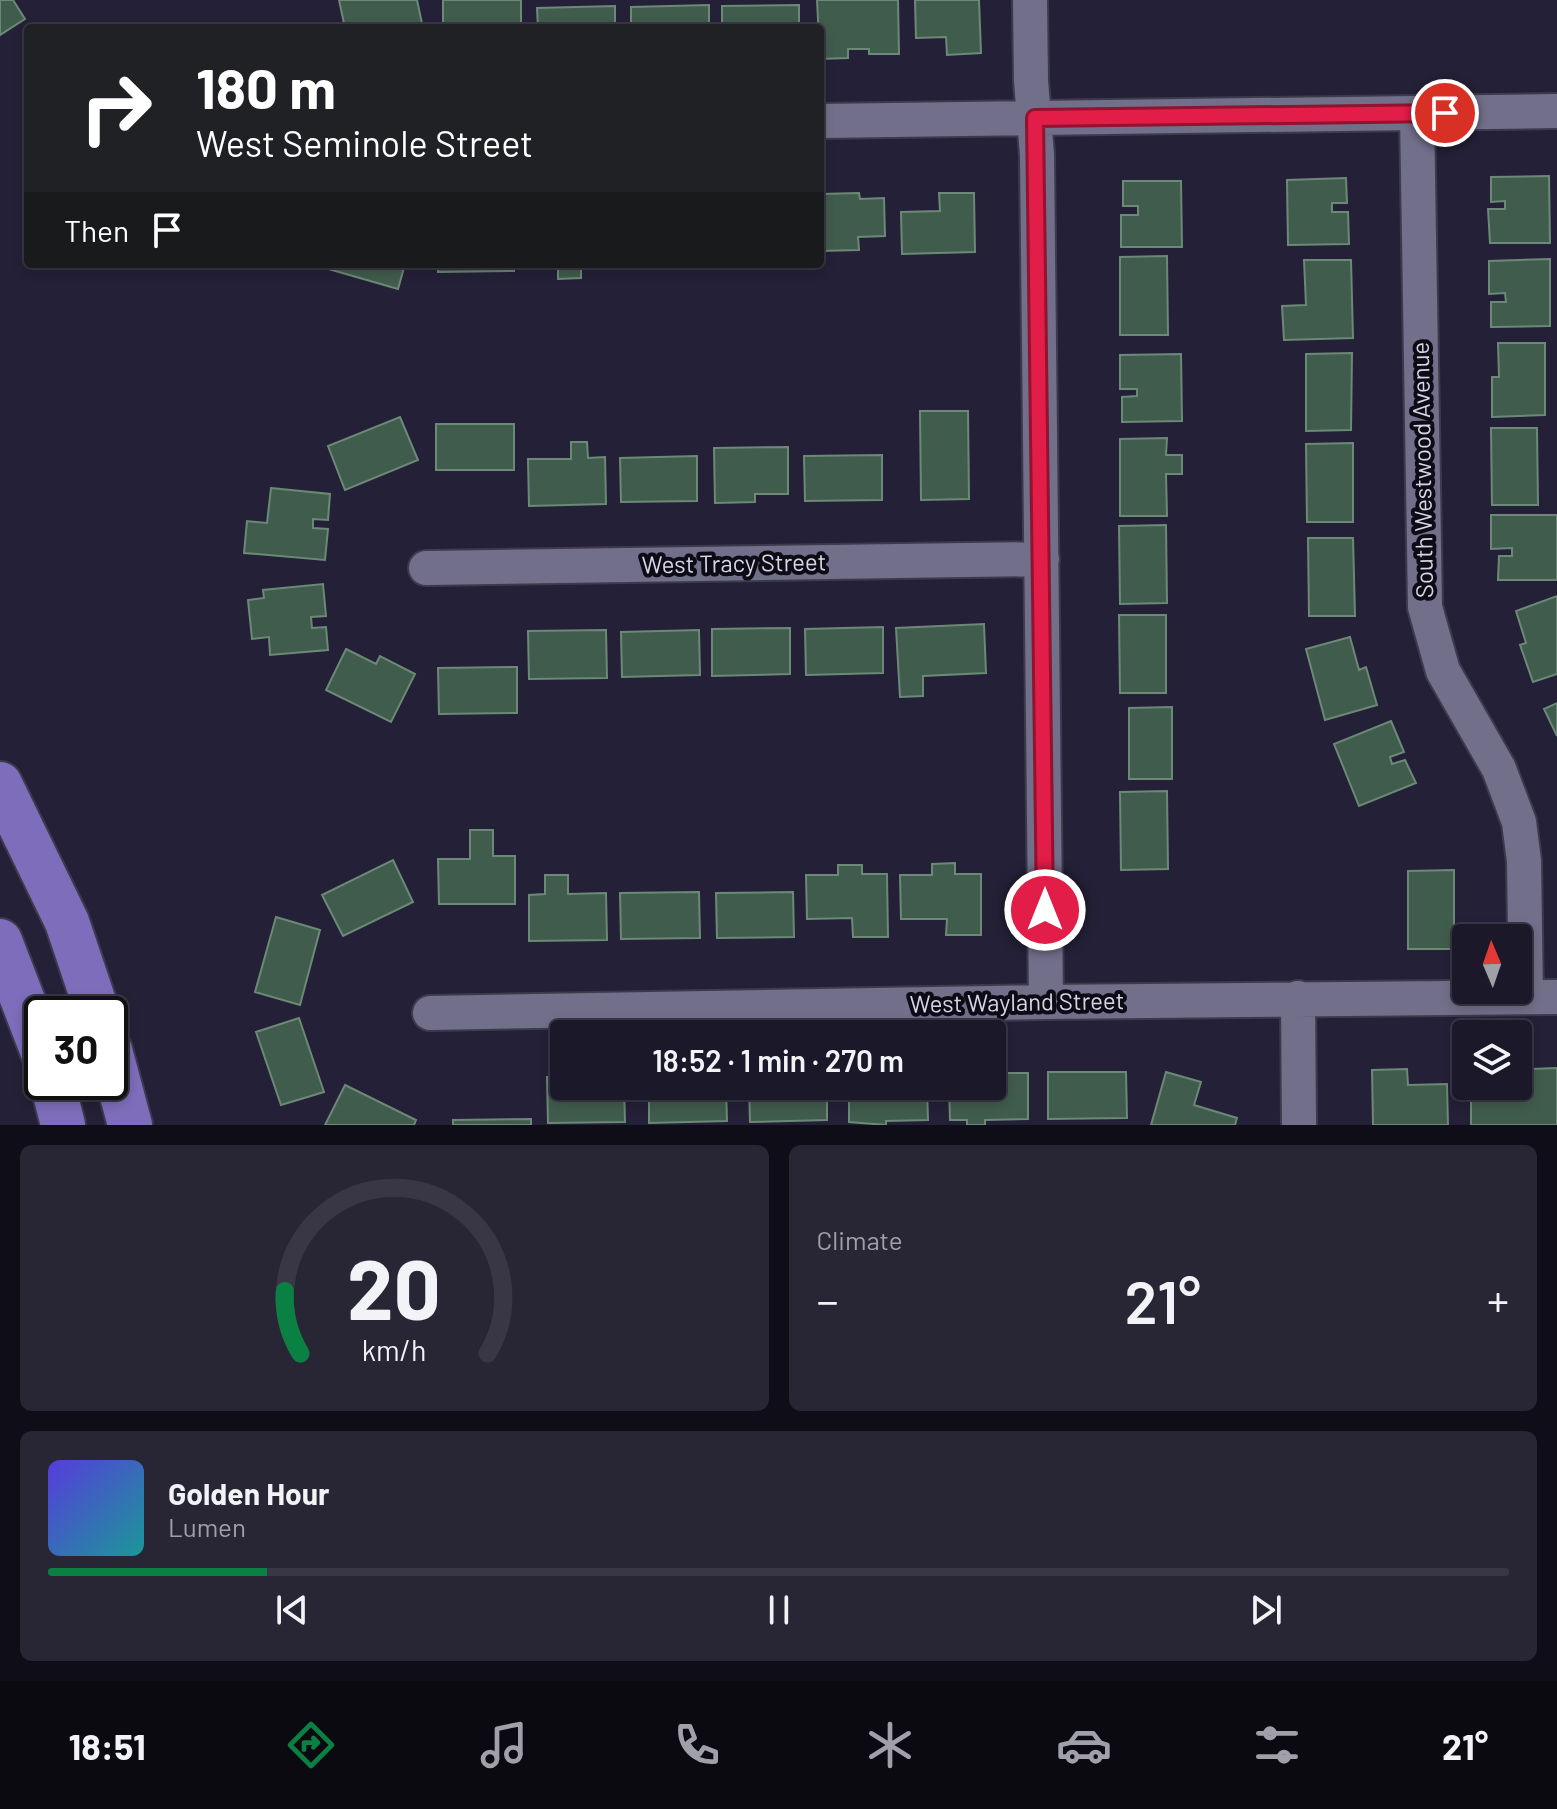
<!DOCTYPE html>
<html lang="en">
<head>
<meta charset="utf-8">
<style>
	:root { --surface:#1b1829; --page:#282535; --text:#f1f3f6; --muted:#a0a0a8; --line:#393746; --accent:#0b8043 }
	body { margin:0; font-family:Barlow,sans-serif; background:var(--page); color:var(--text); height:100vh; display:flex; flex-direction:column; font-size:30px; white-space:nowrap }
	* { box-sizing:border-box; margin:0 }
	p { font-size:26px; color:var(--muted) }
	.icon { flex:none; width:44px; height:44px; fill:none; stroke:currentColor; stroke-width:2; stroke-linecap:round; stroke-linejoin:round }
	.map { position:relative; height:1125px; overflow:hidden }
	.drawer { display:flex; flex-direction:column; gap:20px; padding:20px; background:#0f0d17; flex:1 }
	.drawer>* { flex:none }
	.hud { position:absolute; left:24px; top:24px; width:800px; height:244px; border-radius:8px; box-shadow:0 4px 12px #0003,0 0 0 2px var(--line); background:#202124; color:#fff; overflow:hidden }
	.needle { width:52px; rotate:358deg }
	.fabs { position:absolute; left:1452px; top:924px; display:grid; gap:16px }
	.fabs a { display:grid; place-items:center; width:80px; height:80px; border-radius:8px; background:var(--surface); box-shadow:0 4px 12px #0003,0 0 0 2px var(--line); font-size:40px }
	.speed { position:absolute; left:24px; top:996px; display:flex; gap:16px; font-size:40px; font-weight:700; text-align:center }
	.speed>* { display:grid; place-content:center; width:104px; height:104px; border-radius:50%; background:var(--surface); box-shadow:0 4px 12px #0003,0 0 0 2px var(--line); line-height:1 }
	.speed .limit { border:4px solid #111; border-radius:12px; background:#fff; color:#111 }
	.pin { position:absolute; display:grid; place-items:center; width:68px; height:68px; color:#fff; margin:-34px; border:4px solid #fff; border-radius:50%; box-shadow:0 2px 8px #0007 }
	.me { position:absolute; width:88px; margin:-44px; rotate:0deg; stroke-linejoin:round; filter:drop-shadow(0 0 6px #0008) }
	.turn { display:flex; align-items:center; gap:28px; height:168px; padding:0 40px; font-size:36px }
	.turn .icon { width:104px; height:104px; stroke-width:2.5 }
	.turn b { display:block; font-size:56px; line-height:68px }
	.then { display:flex; align-items:center; height:76px; padding:0 40px; background:#0003; gap:16px; font-size:30px }
	.big { font-size:60px; font-weight:600; line-height:1.1 }
	.drawer .tile { flex:1; display:flex; flex-direction:column; justify-content:center; gap:12px; min-width:0; padding:0 28px; border-radius:12px; background:var(--page) }
	.drawer .dial { align-items:center; gap:0 }
	.dial svg { height:208px; overflow:visible; fill:none; stroke:var(--line); stroke-width:7; stroke-linecap:round; text-anchor:middle }
	.dial text { fill:var(--text); stroke:none }
	.song { display:flex; align-items:center; gap:24px }
	.cover { width:96px; height:96px; border-radius:12px; background:linear-gradient(135deg,hsl(250 70% 55%),hsl(180 70% 35%)) }
	.played { height:8px; border-radius:4px; background:linear-gradient(90deg,var(--accent) 15%,var(--line) 15%) }
	.keys { display:flex; justify-content:space-around; direction:ltr }
	.heat { display:flex; justify-content:space-between; align-items:center; font-size:44px; direction:ltr }
	.drawer .tiles { flex:1; display:grid; gap:20px; grid-template-columns:1fr 1fr }
	.tile:last-child { grid-column:span 2 }
	.trip { position:absolute; left:550px; top:1020px; width:456px; height:80px; border-radius:8px; background:var(--surface); box-shadow:0 4px 12px #0003,0 0 0 2px var(--line); font-weight:600; line-height:80px; text-align:center }
	.dock { display:flex; height:128px; justify-content:space-around; align-items:center; background:#0b0a10; color:var(--muted) }
	.dock .icon { width:56px; height:56px }
	.dock .current { color:var(--accent) }
	.dock b { font-size:36px; color:var(--text) }
	.map>svg:first-child { display:block }
	.building { fill:#405c4c; stroke:#6c8977; stroke-width:2 }
	.lines { fill:none; stroke-linecap:round; stroke-linejoin:round }
	.minor-casing { stroke:#3e3a4e; stroke-width:38 }
	.primary-casing { stroke:#3e3a4e; stroke-width:48 }
	.minor { stroke:#726f8a; stroke-width:34 }
	.primary { stroke:#7d6dbb; stroke-width:44 }
	.route-casing { stroke:#92132f; stroke-width:20 }
	.route { stroke:#e11d48; stroke-width:14 }
	.labels { text-anchor:middle; stroke-width:8; stroke-linejoin:round; paint-order:stroke }
	.street-label { font-size:24px; fill:#d7d5e5; stroke:#0d0c16 }
</style>
</head>
<body>
<div class="map">
<svg width="1557" height="1125" viewBox="0 0 1557 1125">
	<rect width="100%" height="100%" fill="#242037"/>
	<path class="building" d="M0,0H13L25,19L0,35Z
		M339,0H417L423,28H345Z
		M443,0H521V27L443,28Z
		M817,0H898L899,54H869V49H848V58L820,59Z
		M915,0H979L981,53L947,55L946,37L916,38Z
		M709,5V28H631V7Z
		M799,5V28H722V6Z
		M615,6V28H538L537,8Z
		M1549,176L1550,243H1490L1488,209H1505V201L1491,202V177Z
		M1346,178L1347,203H1332V212H1348L1349,244L1288,245L1287,180Z
		M1123,181H1181L1182,247H1121V215H1138V206H1123Z
		M859,193L860,199L884,198L885,236L858,237L859,250L820,251V194Z
		M939,193H974L975,252L902,254L901,212L940,211Z
		M1167,256L1168,335H1120V257Z
		M1550,259V326L1491,327V302H1506L1505,293L1489,294V261Z
		M1304,260H1351L1353,338L1284,340L1282,306L1306,305Z
		M326,264H405L398,289L325,268Z
		M438,264H514V271L438,272Z
		M558,264H581V278L558,279Z
		M1498,343H1545V415L1492,417V377H1499Z
		M1352,353L1351,430L1306,431V354Z
		M1181,354L1182,421L1122,422V397L1137,396V389H1120V355Z
		M920,411H968L969,499L921,500Z
		M400,417L418,460L345,490L328,446Z
		M436,424H514V470H436Z
		M1491,428H1537L1538,505H1492Z
		M1167,438L1166,455H1182V474H1166L1167,516H1120V439Z
		M571,442H587L588,458L605,457L606,504L529,506L528,459H571Z
		M1353,443V522H1307L1306,444Z
		M788,447V494H755V502L715,503L714,448Z
		M882,455V500L805,501L804,456Z
		M697,456V501L621,502L620,458Z
		M271,488L330,494L328,520L313,519V528L328,529L325,560L244,553L247,521L267,523Z
		M1491,515H1557V580H1498L1499,556H1512V548L1491,549Z
		M1166,525L1167,603L1120,604L1119,526Z
		M1308,538H1353L1355,616H1309Z
		M323,584L326,616L311,617L312,628L326,627L328,650L270,655L269,637L252,639L248,600L264,598L263,590Z
		M1557,596V674L1533,682L1520,645L1526,643L1516,611Z
		M1119,615H1166V693H1120Z
		M984,624L986,673L923,676V696L900,697L896,628Z
		M883,627V673L806,675L805,629Z
		M790,628V674L712,676V629Z
		M606,630L607,678L529,679L528,631Z
		M699,630L700,675L622,677L621,632Z
		M1350,637L1359,670L1366,667L1377,705L1325,720L1306,649Z
		M346,649L376,664L380,656L415,674L391,722L326,690Z
		M517,667V713L439,714L438,668Z
		M1557,703V736L1544,709Z
		M1172,707V779H1129V708Z
		M1391,721L1404,752L1390,757L1392,764L1405,760L1416,783L1359,806L1334,744Z
		M1167,791L1168,869L1121,870L1120,792Z
		M470,830H493V856H515V904H439L438,859H470Z
		M393,860L413,902L343,936L322,895Z
		M955,863V874H981V935H946L947,919H901L900,875H932V864Z
		M838,865H862V874H887L888,937H853L852,918L807,919L806,875H838Z
		M1454,870V949H1408V871Z
		M545,875H568V894L606,893L607,940L529,941V895L545,894Z
		M699,892L700,938L621,939L620,893Z
		M793,892L794,937L717,938L716,893Z
		M276,917L320,930L300,1005L255,992Z
		M299,1018L324,1092L281,1105L256,1032Z
		M1557,1068V1125H1471V1086H1518V1083H1531V1069Z
		M1407,1069L1408,1085L1447,1084L1448,1125H1373L1372,1070Z
		M1048,1072H1126L1127,1118L1048,1119Z
		M1166,1072L1201,1082L1194,1105L1237,1118L1235,1125H1151Z
		M992,1073H1028V1119L985,1120V1125H967V1120H950L949,1086H992Z
		M547,1077H564V1086H624L625,1122L548,1123Z
		M345,1085L416,1120L414,1125H325Z
		M649,1086H726L727,1121L649,1123Z
		M749,1086H827V1120L750,1122Z
		M849,1086H927L928,1120L886,1121V1125L849,1122Z
		M531,1119V1125H453V1120Z"/>
	<g class="lines">
		<defs>
			<path id="minor" d="M1030,0L1031,81L1037,155L1046,1002
				M1417,114L1425,607L1443,671L1499,769L1519,822L1524,861L1526,997
				M820,121L1557,111
				M426,568L1042,559
				M1298,998L1299,1125
				M430,1013L1046,1002L1557,997"/>
			<path id="primary" d="M0,784L67,922L98,1014
				M0,941L42,1050
				M110,1050L130,1125
				M52,1082L63,1125"/>
		</defs>
		<use href="#minor" class="minor-casing"/>
		<use href="#primary" class="primary-casing"/>
		<use href="#minor" class="minor"/>
		<use href="#primary" class="primary"/>
	</g>
	<g class="lines">
		<defs>
			<path id="route" d="M1045,910L1035,118L1445,113"/>
		</defs>
		<use href="#route" class="route-casing"/>
		<use href="#route" class="route"/>
	</g>
	<g class="labels">
		<g class="street-label">
			<text transform="translate(1423 470) rotate(-91)" y="8">South Westwood Avenue</text>
			<text transform="translate(734 564) rotate(-1)" y="8">West Tracy Street</text>
			<text transform="translate(1017 1003) rotate(-1)" y="8">West Wayland Street</text>
		</g>
	</g>
</svg>
<div class="fabs">
<a><svg class="needle" viewBox="-14 -14 28 28"><path d="M0-13l5 13h-10z" fill="#e53935"/><path d="M0 13l5-13h-10z" fill="#a0a0a8"/></svg></a>
<a><svg class="icon" aria-label="layers" viewBox="0 0 24 24"><path d="M12 4l9 5-9 5-9-5zM3 14l9 5 9-5"/></svg></a>
</div>
<div class="speed"><div class="limit">30</div></div>
<div class="pin" style="left:1445px;top:113px;background:#d93025"><svg class="icon" aria-label="arrive" viewBox="0 0 24 24"><path d="M6 21V4h12l-3 4 3 4H6"/></svg></div>
<svg class="me" style="left:1045px;top:910px" viewBox="-20 -20 40 40"><circle r="17" fill="#e11d48" stroke="#fff" stroke-width="3"/><path d="M0-11L8 9 0 5-8 9z" fill="#fff"/></svg>
<div class="trip">18:52 · 1 min · 270 m</div>
<div class="hud">
<div class="turn"><svg class="icon" aria-label="right" viewBox="0 0 24 24"><path d="M7 20v-9h11M14 6l5 5-5 5"/></svg><div><b>180 m</b>West Seminole Street</div></div>
<div class="then">Then<svg class="icon" aria-label="arrive" viewBox="0 0 24 24"><path d="M6 21V4h12l-3 4 3 4H6"/></svg></div>
</div>
</div>
<section class="drawer">
<div class="tiles">
<div class="tile dial"><svg viewBox="0 0 100 80">
<path d="M14 69A42 42 0 1 1 86 69"/>
<path d="M14 69A42 42 0 0 1 8 45" stroke="#0b8043"/>
<text x="50" y="56" font-size="32" font-weight="700">20</text>
<text x="50" y="72" font-size="11">km/h</text>
</svg></div>
<div class="tile"><p>Climate</p>
<div class="heat"><a>−</a><b class="big">21°</b><a>+</a></div>
</div>
<div class="tile">
<div class="song"><i class="cover"></i><div><b>Golden Hour</b><p>Lumen</p></div></div>
<div class="played"></div>
<div class="keys"><svg class="icon" aria-label="previous" viewBox="0 0 24 24"><path d="M18 5L8 12l10 7zM5 5v14"/></svg><svg class="icon" aria-label="pause" viewBox="0 0 24 24"><path d="M8 5v14M16 5v14"/></svg><svg class="icon" aria-label="next" viewBox="0 0 24 24"><path d="M6 5l10 7-10 7zM19 5v14"/></svg></div>
</div>
</div>
</section>
<nav class="dock">
<b>18:51</b>
<svg class="icon current" aria-label="directions" viewBox="0 0 24 24"><path d="M12 3l9 9-9 9-9-9zM9 14v-3h6M13 9l2 2-2 2"/></svg>
<svg class="icon" aria-label="music" viewBox="0 0 24 24"><path d="M9 18V5l10-2v13"/><circle cx="6" cy="18" r="3"/><circle cx="16" cy="16" r="3"/></svg>
<svg class="icon" aria-label="phone" viewBox="0 0 24 24"><path d="M5 4h4l2 5-3 2q2 4 5 5l2-3 5 2v4C11 20 4 13 5 4z"/></svg>
<svg class="icon" aria-label="climate" viewBox="0 0 24 24"><path d="M12 3v18M4 7l16 10M4 17L20 7"/></svg>
<svg class="icon" aria-label="car" viewBox="0 0 24 24"><path d="M5 17H2v-5l4-1 3-4h7l3 4 3 1v5h-3M9 17h6M6 11h13"/><circle cx="7" cy="17" r="2"/><circle cx="17" cy="17" r="2"/></svg>
<svg class="icon" aria-label="filters" viewBox="0 0 24 24"><path d="M4 7h16M4 17h16"/><circle cx="9" cy="7" r="2"/><circle cx="15" cy="17" r="2"/></svg>
<b>21°</b>
</nav>
</body>
</html>
